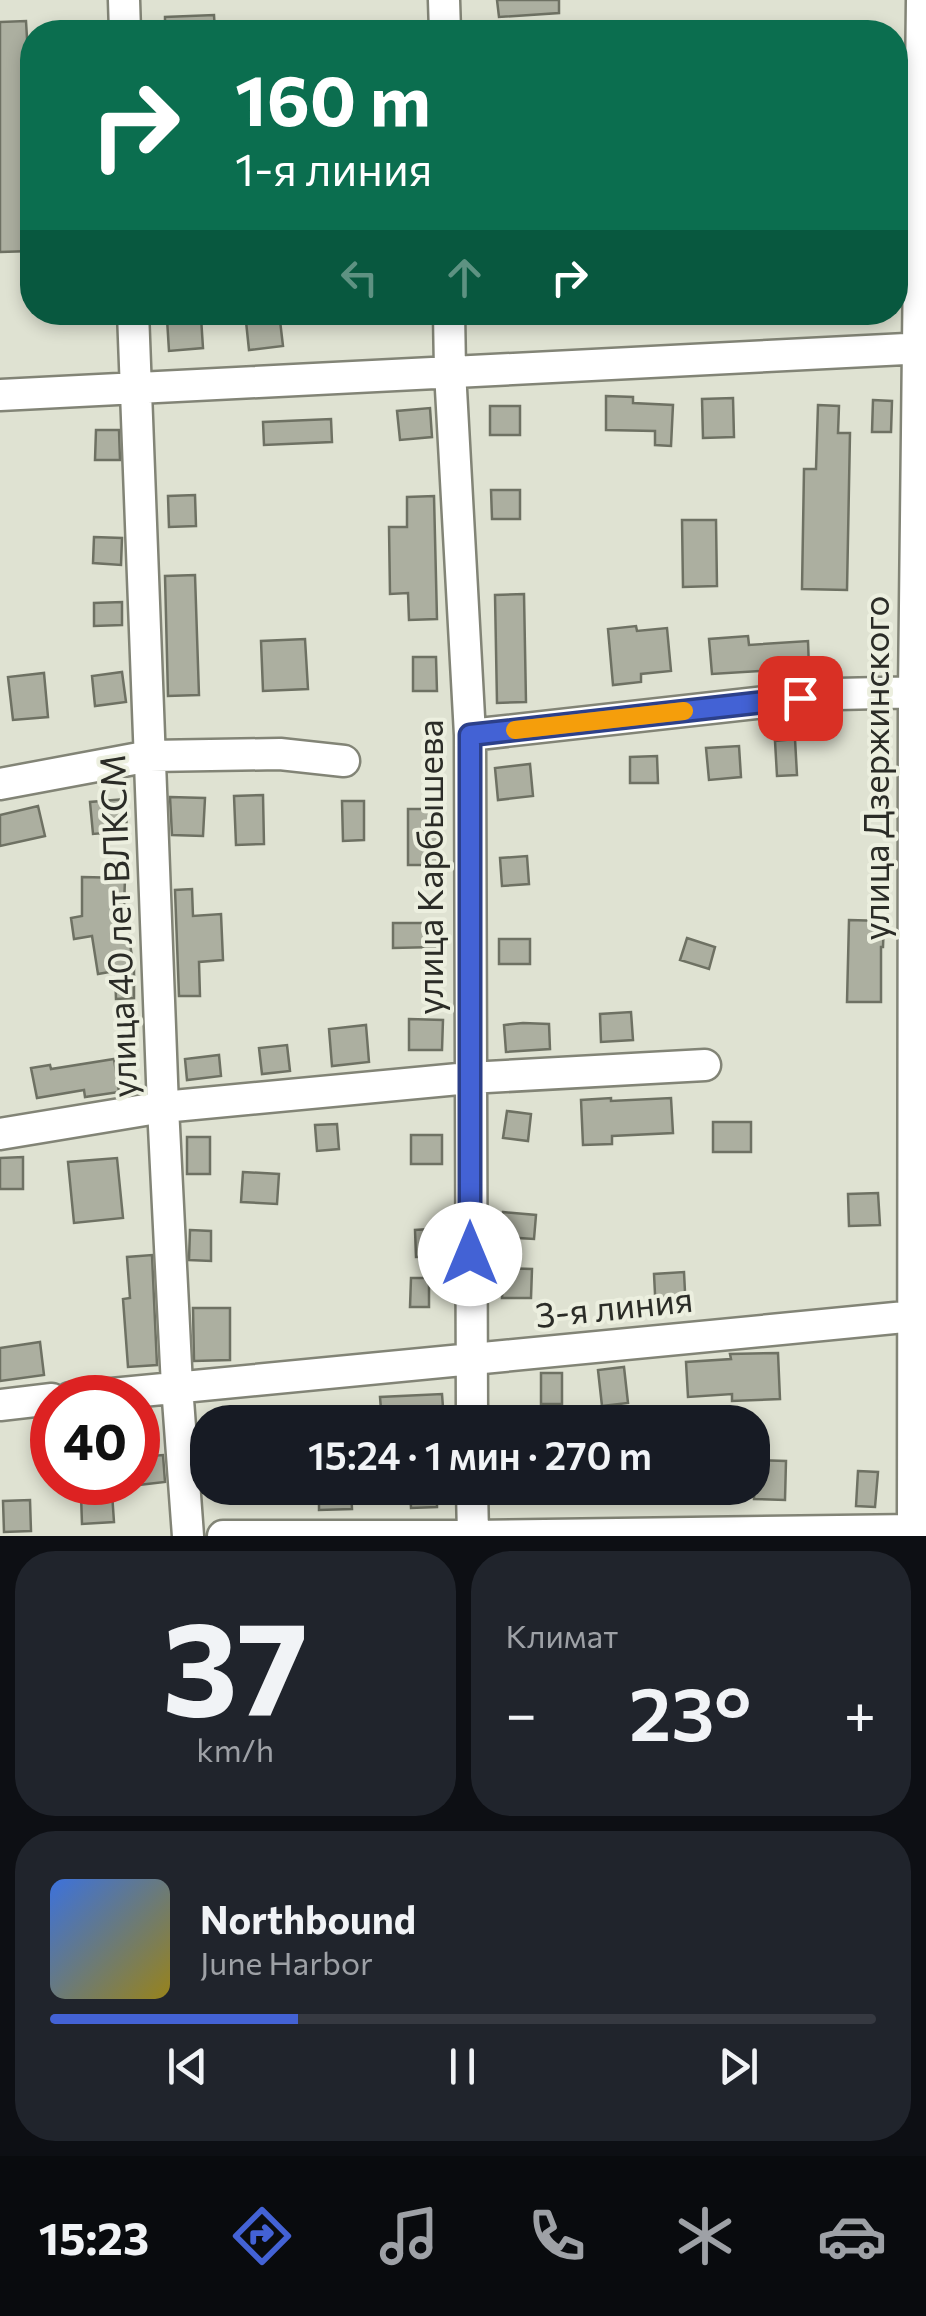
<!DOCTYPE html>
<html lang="ru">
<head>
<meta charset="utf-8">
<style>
	:root { --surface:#171b24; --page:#20242c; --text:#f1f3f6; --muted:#9ea1a6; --line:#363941; --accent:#4362d5 }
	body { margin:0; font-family:Commissioner,sans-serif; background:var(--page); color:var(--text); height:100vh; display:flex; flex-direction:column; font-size:38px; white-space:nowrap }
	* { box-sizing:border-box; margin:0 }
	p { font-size:32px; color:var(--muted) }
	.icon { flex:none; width:55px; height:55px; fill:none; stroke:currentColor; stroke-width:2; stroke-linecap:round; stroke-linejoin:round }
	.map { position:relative; height:1536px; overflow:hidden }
	.side { display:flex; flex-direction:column; gap:15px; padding:15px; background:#0d0f14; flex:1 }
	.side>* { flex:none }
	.guide { position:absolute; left:20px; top:20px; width:888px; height:305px; border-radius:40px; box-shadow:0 5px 15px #0003; background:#0b6e4f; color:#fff; overflow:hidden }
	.speed { position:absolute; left:30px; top:1375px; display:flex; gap:20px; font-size:50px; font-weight:700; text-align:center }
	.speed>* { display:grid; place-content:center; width:130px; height:130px; border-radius:50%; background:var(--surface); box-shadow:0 5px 15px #0003; line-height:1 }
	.speed .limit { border:15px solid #d22; background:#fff; color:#111 }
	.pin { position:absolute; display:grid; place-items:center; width:85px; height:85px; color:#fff; margin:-42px; border-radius:20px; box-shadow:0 5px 15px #0006 }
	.me { position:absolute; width:110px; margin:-55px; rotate:0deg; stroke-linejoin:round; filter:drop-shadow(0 0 8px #0008) }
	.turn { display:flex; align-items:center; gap:35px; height:210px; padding:0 50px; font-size:45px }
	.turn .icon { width:130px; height:130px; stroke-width:2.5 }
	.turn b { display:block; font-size:70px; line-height:85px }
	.lanes { display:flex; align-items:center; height:95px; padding:0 50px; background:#0003; justify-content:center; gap:50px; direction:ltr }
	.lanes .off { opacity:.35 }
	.big { font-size:75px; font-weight:600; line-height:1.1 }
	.side .widget { flex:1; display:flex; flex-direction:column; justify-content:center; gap:15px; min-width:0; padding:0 35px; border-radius:40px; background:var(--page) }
	.side .dial { align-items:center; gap:0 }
	.dial b { font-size:130px; line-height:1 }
	.song { display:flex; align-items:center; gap:30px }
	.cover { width:120px; height:120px; border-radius:15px; background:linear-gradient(135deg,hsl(220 70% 55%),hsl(50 70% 35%)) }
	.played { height:10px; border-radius:5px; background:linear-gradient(90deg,var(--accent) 30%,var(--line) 30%) }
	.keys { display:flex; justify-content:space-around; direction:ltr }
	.heat { display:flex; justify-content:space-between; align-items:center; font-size:55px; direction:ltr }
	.side .tiles { flex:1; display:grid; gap:15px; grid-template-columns:1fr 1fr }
	.widget:last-child { grid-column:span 2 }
	.trip { position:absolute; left:190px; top:1405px; width:580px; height:100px; border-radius:40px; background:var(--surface); box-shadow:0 5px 15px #0003; font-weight:600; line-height:100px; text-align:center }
	.menu { display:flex; height:160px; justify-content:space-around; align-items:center; background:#090b0e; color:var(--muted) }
	.menu .icon { width:70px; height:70px }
	.menu .selected { color:var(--accent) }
	.menu b { font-size:45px; color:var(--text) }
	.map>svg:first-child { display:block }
	.building { fill:#acafa0; stroke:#6e7163; stroke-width:2.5 }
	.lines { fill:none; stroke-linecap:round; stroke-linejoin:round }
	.minor-casing { stroke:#828476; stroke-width:35 }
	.minor { stroke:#fff; stroke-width:30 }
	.route-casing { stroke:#2c408a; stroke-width:25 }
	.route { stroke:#4362d5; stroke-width:18 }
	.slow { stroke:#f59e0b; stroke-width:18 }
	.labels { text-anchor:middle; stroke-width:8; stroke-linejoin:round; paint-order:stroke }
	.street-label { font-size:35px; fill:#2b2c27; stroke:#ecefdf }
</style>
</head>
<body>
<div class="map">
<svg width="926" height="1536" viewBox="0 0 926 1536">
	<rect width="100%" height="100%" fill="#dfe2d2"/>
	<path class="building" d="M497,0H559V13L499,17Z
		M214,15L215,32H165V17Z
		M26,21L32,123V251L0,252V22Z
		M245,312H279L283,346L249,350Z
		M201,317L203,348L169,351L167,319Z
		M606,396L633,397V403L673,405L671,446L655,445V431L606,430Z
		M733,398L734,437L703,438L702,399Z
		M873,400L892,401L891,432H872Z
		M818,405L839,406L838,433H850L847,590L802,589L804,469H816Z
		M490,406H520V435H490Z
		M430,408L432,437L400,440L397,411Z
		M331,419L332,442L264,445L263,422Z
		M96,430H119L120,460H95Z
		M491,490H520V519H492Z
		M195,495L196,526L169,527L168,496Z
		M434,496L437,619L409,620L408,593L390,594L389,527H407V497Z
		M682,520H716L717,586L683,587Z
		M94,537L122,538L121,565L93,563Z
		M195,575L199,695L168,696L165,576Z
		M524,594L526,702L497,703L495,595Z
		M122,602V625L94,626V603Z
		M636,626L637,631L667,628L671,671L641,674V682L613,685L608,629Z
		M748,636L749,645L808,641L809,668L712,674L709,639Z
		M305,639L308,689L263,691L261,641Z
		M413,657H436L437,691H413Z
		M122,672L126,702L95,706L92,676Z
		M44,673L48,717L13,720L8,677Z
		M795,739L797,775L777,776L775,741Z
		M739,746L741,777L709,780L706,748Z
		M657,756L658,783H630V757Z
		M530,764L533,796L498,800L495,768Z
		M263,795L264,844L236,845L234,796Z
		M170,797L205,798L203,836L172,835Z
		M125,799L127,831L93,834L90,802Z
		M342,801H364V840L343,841Z
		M38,806L45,836L0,846V815Z
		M408,809H439V865H408Z
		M527,856L529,884L502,886L500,858Z
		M82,877L125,878L124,909L134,968V998L116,999L115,971L98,974L92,936L74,939L71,918L82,916Z
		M192,889L193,916L221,914L223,960L199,962L200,996H179L175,890Z
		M849,920L884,921L883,947H881V1002H847Z
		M393,923H434L435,947L393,948Z
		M687,938L715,947L709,969L680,960Z
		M499,939H530V964H499Z
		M631,1012L633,1040L601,1042L600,1014Z
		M409,1019L443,1020L442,1050H409Z
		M523,1023L549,1024L550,1049L506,1052L504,1025Z
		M366,1025L369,1062L332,1066L329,1029Z
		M287,1045L290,1071L262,1074L259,1048Z
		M219,1055L221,1076L187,1080L185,1059Z
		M114,1059L119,1092L85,1097L84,1090L37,1098L31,1068L50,1065L51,1069Z
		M611,1098V1101L671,1098L673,1133L612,1136V1144L583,1145L581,1100Z
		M507,1111L531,1114L528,1141L503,1138Z
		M713,1122H751V1152H713Z
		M337,1124L339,1149L317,1151L315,1125Z
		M411,1135H442V1164H411Z
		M187,1137H210V1174H187Z
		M23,1157V1189H0V1158Z
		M117,1158L123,1218L74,1223L68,1162Z
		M243,1172L279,1174L277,1204L241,1202Z
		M878,1193L880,1225L849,1226L848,1194Z
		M503,1212L536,1215L534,1239L502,1237Z
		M446,1228L447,1256L416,1257L415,1230Z
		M190,1230L211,1231V1261L189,1260Z
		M152,1255L157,1365L128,1367L123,1299L130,1298L127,1257Z
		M504,1268L532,1269L531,1298H502Z
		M684,1272L686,1312L656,1314L654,1274Z
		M411,1278H429V1307H410Z
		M193,1308H230V1360L194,1361Z
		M40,1342L44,1375L0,1381V1348Z
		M778,1353L780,1399L732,1401V1394L688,1397L686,1362L731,1359L730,1354Z
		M624,1367L628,1403L602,1406L598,1370Z
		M541,1373H562V1404H541Z
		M442,1394L444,1421L382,1422L380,1397Z
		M163,1455L165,1482L138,1485V1457Z
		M755,1460L786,1461L785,1500L754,1499Z
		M858,1471L878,1472L875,1507L856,1506Z
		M319,1488H351L352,1509L319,1510Z
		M410,1488H437V1507L411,1508Z
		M112,1493L114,1522L82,1524L81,1495Z
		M30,1500L31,1531L4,1532L3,1501Z"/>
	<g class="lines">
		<defs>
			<path id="minor" d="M124,0L125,32
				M444,0L445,32
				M133,312L163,1107L177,1386L188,1536
				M449,312L450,371L470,735L472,1422
				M0,395L926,348
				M470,735L837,694L926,692
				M0,784L150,756L280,754L344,761
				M0,1134L163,1107L469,1078L705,1065
				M70,1398L926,1315
				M0,1405L52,1399
				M472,1488L473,1536
				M223,1536H473L914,1530L926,1531
				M913,1536L914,693L922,0"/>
		</defs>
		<use href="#minor" class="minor-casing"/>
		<use href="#minor" class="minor"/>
	</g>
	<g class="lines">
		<defs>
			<path id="route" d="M470,1254V735L800,698"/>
		</defs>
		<use href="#route" class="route-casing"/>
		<use href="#route" class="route"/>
		<path class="slow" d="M515,730L684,711"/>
	</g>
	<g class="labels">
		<g class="street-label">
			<text transform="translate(877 768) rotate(-90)" y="12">улица Дзержинского</text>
			<text transform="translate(431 867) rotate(-90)" y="12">улица Карбышева</text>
			<text transform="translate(119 926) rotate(-92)" y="12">улица 40 лет ВЛКСМ</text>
			<text transform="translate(614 1308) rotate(-6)" y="12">3-я линия</text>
		</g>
	</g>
</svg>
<div class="speed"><div class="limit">40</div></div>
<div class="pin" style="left:800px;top:698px;background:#d93025"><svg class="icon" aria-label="arrive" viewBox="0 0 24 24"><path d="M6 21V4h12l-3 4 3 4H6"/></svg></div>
<svg class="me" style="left:470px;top:1254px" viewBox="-20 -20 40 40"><circle r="19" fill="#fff"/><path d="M0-13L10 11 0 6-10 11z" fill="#4362d5"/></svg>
<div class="trip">15:24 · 1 мин · 270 m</div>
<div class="guide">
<div class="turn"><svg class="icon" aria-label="right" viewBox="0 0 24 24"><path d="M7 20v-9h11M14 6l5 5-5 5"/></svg><div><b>160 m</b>1-я линия</div></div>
<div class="lanes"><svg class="icon off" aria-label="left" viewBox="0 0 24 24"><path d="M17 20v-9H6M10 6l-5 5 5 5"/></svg><svg class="icon off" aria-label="ahead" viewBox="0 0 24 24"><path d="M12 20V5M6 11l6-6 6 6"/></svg><svg class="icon" aria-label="right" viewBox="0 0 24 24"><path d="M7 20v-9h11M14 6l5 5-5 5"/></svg></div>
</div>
</div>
<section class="side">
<div class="tiles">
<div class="widget dial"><b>37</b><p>km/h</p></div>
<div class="widget"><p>Климат</p>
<div class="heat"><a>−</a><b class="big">23°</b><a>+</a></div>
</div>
<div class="widget">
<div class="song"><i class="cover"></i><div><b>Northbound</b><p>June Harbor</p></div></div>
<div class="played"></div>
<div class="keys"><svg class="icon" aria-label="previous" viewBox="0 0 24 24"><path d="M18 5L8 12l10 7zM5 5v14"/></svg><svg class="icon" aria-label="pause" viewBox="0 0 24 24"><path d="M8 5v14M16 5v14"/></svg><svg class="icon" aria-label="next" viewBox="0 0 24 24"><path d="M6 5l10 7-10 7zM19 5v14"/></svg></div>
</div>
</div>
</section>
<nav class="menu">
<b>15:23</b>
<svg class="icon selected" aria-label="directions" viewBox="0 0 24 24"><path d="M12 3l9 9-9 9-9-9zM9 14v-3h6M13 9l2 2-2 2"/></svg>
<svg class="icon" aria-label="music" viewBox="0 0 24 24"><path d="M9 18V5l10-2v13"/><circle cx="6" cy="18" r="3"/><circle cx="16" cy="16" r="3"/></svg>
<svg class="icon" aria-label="phone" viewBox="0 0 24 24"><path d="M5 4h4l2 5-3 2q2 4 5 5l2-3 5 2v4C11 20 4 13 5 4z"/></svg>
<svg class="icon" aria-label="climate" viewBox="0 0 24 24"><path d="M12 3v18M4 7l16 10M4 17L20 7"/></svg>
<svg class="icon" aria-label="car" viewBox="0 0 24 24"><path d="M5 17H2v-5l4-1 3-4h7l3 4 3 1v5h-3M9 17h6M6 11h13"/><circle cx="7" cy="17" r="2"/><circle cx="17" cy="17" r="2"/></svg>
</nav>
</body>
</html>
